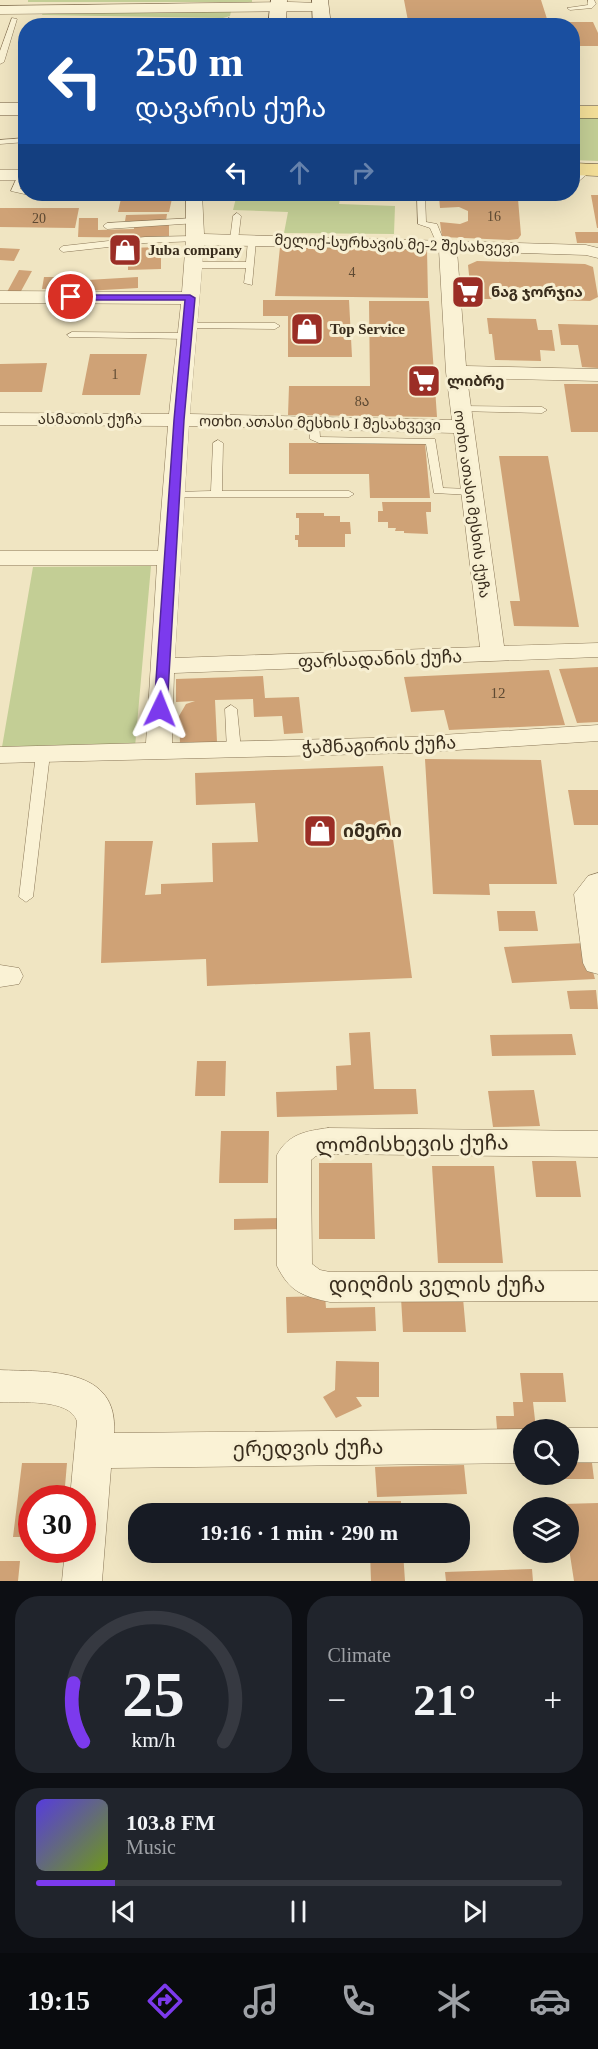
<!DOCTYPE html>
<html lang="en">
<head>
<meta charset="utf-8">
<style>
	:root { --surface:#171b24; --page:#20242c; --text:#f1f3f6; --muted:#9ea1a6; --line:#363941; --accent:#7c3aed }
	body { margin:0; font-family:"Times New Roman","Noto Sans Georgian",serif; background:var(--page); color:var(--text); height:100vh; display:flex; flex-direction:column; font-size:22px; white-space:nowrap }
	* { box-sizing:border-box; margin:0 }
	p { font-size:20px; color:var(--muted) }
	.icon { flex:none; width:33px; height:33px; fill:none; stroke:currentColor; stroke-width:2; stroke-linecap:round; stroke-linejoin:round }
	.map { position:relative; height:1581px; overflow:hidden }
	.side { display:flex; flex-direction:column; gap:15px; padding:15px; background:#0d0f14; flex:1 }
	.side>* { flex:none }
	.hud { position:absolute; left:18px; top:18px; width:562px; height:183px; border-radius:24px; box-shadow:0 6px 24px #0002; background:#1a4fa0; color:#fff; overflow:hidden }
	.buttons { position:absolute; left:513px; top:1419px; display:grid; gap:12px }
	.buttons a { display:grid; place-items:center; width:66px; height:66px; border-radius:50%; background:var(--surface); box-shadow:0 6px 24px #0002; font-size:30px }
	.speed { position:absolute; left:18px; top:1485px; display:flex; gap:12px; font-size:30px; font-weight:700; text-align:center }
	.speed>* { display:grid; place-content:center; width:78px; height:78px; border-radius:50%; background:var(--surface); box-shadow:0 6px 24px #0002; line-height:1 }
	.speed .limit { border:9px solid #d22; background:#fff; color:#111 }
	.pin { position:absolute; display:grid; place-items:center; width:51px; height:51px; color:#fff; margin:-26px; border:3px solid #fff; border-radius:50%; box-shadow:0 2px 6px #0007 }
	.me { position:absolute; width:66px; margin:-33px; rotate:2deg; stroke-linejoin:round; filter:drop-shadow(0 0 4px #0008) }
	.turn { display:flex; align-items:center; gap:21px; height:126px; padding:0 18px; font-size:27px }
	.turn .icon { width:78px; height:78px; stroke-width:2.5 }
	.turn b { display:block; font-size:42px; line-height:51px }
	.lanes { display:flex; align-items:center; height:57px; padding:0 18px; background:#0003; justify-content:center; gap:30px; direction:ltr }
	.lanes .off { opacity:.35 }
	.big { font-size:45px; font-weight:700; line-height:1.1 }
	.side .card { flex:1; display:flex; flex-direction:column; justify-content:center; gap:9px; min-width:0; padding:0 21px; border-radius:24px; background:var(--page) }
	.side .dial { align-items:center; gap:0 }
	.dial svg { height:156px; overflow:visible; fill:none; stroke:var(--line); stroke-width:7; stroke-linecap:round; text-anchor:middle }
	.dial text { fill:var(--text); stroke:none }
	.song { display:flex; align-items:center; gap:18px }
	.cover { width:72px; height:72px; border-radius:9px; background:linear-gradient(135deg,hsl(250 70% 55%),hsl(80 70% 35%)) }
	.played { height:6px; border-radius:3px; background:linear-gradient(90deg,var(--accent) 15%,var(--line) 15%) }
	.keys { display:flex; justify-content:space-around; direction:ltr }
	.heat { display:flex; justify-content:space-between; align-items:center; font-size:33px; direction:ltr }
	.side .tiles { flex:1; display:grid; gap:15px; grid-template-columns:1fr 1fr }
	.card:last-child { grid-column:span 2 }
	.trip { position:absolute; left:128px; top:1503px; width:342px; height:60px; border-radius:24px; background:var(--surface); box-shadow:0 6px 24px #0002; font-weight:700; line-height:60px; text-align:center }
	.tab-bar { display:flex; height:96px; justify-content:space-around; align-items:center; background:#090b0e; color:var(--muted) }
	.tab-bar .icon { width:42px; height:42px }
	.tab-bar .current { color:var(--accent) }
	.tab-bar b { font-size:27px; color:var(--text) }
	.map>svg:first-child { display:block }
	.green { fill:#c3ce95 }
	.building { fill:#cfa276 }
	.lines { fill:none; stroke-linecap:round; stroke-linejoin:round }
	.lane-casing { stroke:#8a7758; stroke-width:1 }
	.street-casing { stroke:#8a7758; stroke-width:1 }
	.secondary-casing { stroke:#6c573c; stroke-width:1 }
	.primary-casing { stroke:#58442d; stroke-width:1 }
	.lane { fill:#faf2d5; fill-rule:evenodd }
	.street { fill:#faf2d5; fill-rule:evenodd }
	.secondary { fill:#faf2d5; fill-rule:evenodd }
	.primary { fill:#f4df98; fill-rule:evenodd }
	.route { fill:#7c3aed; stroke:#51269a; stroke-width:1.5 }
	.labels { text-anchor:middle; stroke-width:6; stroke-linejoin:round; paint-order:stroke }
	.far-number-label { font-size:14px; fill:#5e4a33 }
	.far-street-label { font-size:15px; fill:#392d1d; stroke:#f7efd2 }
	.far-poi-label { font-size:15px; font-weight:bold; fill:#392d1d; stroke:#f7efd2; text-anchor:start }
	.number-label { font-size:15px; fill:#5e4a33 }
	.street-label { font-size:18px; fill:#392d1d; stroke:#f7efd2 }
	.poi-label { font-size:18px; font-weight:bold; fill:#392d1d; stroke:#f7efd2; text-anchor:start }
	.near-street-label { font-size:21px; fill:#392d1d; stroke:#f7efd2 }
</style>
</head>
<body>
<div class="map">
<svg width="598" height="1581" viewBox="0 0 598 1581">
	<rect width="100%" height="100%" fill="#f0e5c2"/>
	<path class="green" d="M28,0H252V2H28Z
		M231,11L230,16L223,18L42,15L43,12Z
		M573,118H598V161L573,160Z
		M237,194H341L339,204L395,206L394,234L284,233L288,212L233,210Z
		M151,566L135,747H2L33,567Z"/>
	<path class="building" d="M404,0H541L548,22H593L598,33V46H573V26H409Z
		M122,194H173L169,212H118Z
		M442,194L514,195L518,199L521,235L518,239L509,240L442,237L440,222L460,224L468,221V211L459,207L440,208L439,197Z
		M591,195H598V228H597Z
		M0,208H79L75,228L0,227Z
		M167,214L166,221H125L126,215Z
		M79,218H98V230L134,229V225H169V238L78,237Z
		M575,232H598V243H577Z
		M161,247V269L128,270V248Z
		M280,247L427,249L428,298L275,296Z
		M0,248L20,249L14,261L0,260Z
		M477,261L585,264L593,267L598,297L590,301L555,300L554,293L559,291L549,287L543,291L525,290L518,287L510,291L514,292L515,299H478L471,294L468,265Z
		M19,270L32,271L20,293L7,292Z
		M44,277H66L64,288L42,289Z
		M138,277V288L86,291L87,280Z
		M263,300H349L352,357H288V316H263Z
		M369,301H429L437,417L288,415L289,386H370Z
		M487,318L536,319L538,330H552L555,351L540,350L541,361L495,360L492,334H489Z
		M558,324L598,325V368L582,367L578,345H561Z
		M90,354H147L140,395H82Z
		M47,363L42,392H0V364Z
		M564,384H598V432H571Z
		M289,443H425L430,498H370L369,474H289Z
		M499,456H548L579,627L514,626L510,601H520Z
		M382,502H431V512H426L428,534L404,533V531H395L396,528H388V522H378V511H383Z
		M296,513H324V516H340V522H350L351,534H345V547H298V540H295V535H299V518H296Z
		M598,667V722L577,723L559,669Z
		M549,670L565,725L449,730L444,710L411,712L404,677Z
		M263,676L265,698L299,697L303,733L284,734L282,716L254,717L253,699L215,700L217,742L180,743L179,716L186,704L195,701L176,702V679Z
		M425,759L541,760L557,884H489L490,895L433,894Z
		M383,766L412,978L207,986L206,959L101,963L105,841H153L145,895L161,894V884L213,882L212,843L258,842L255,803L196,805L195,773Z
		M568,790H598V825H574Z
		M497,911H535L538,931H499Z
		M585,943L595,979L512,983L504,947Z
		M596,990L598,1009H570L567,991Z
		M370,1032L374,1089H416L418,1114L277,1117L276,1092L337,1090L336,1066L351,1065L349,1033Z
		M572,1034L576,1055L492,1056L490,1035Z
		M197,1061H226L225,1096H195Z
		M534,1090L540,1126L493,1127L488,1091Z
		M221,1131H269L268,1183H219Z
		M532,1161H576L581,1197H536Z
		M319,1163H372L375,1239H319Z
		M432,1166H494L503,1263H438Z
		M283,1218V1229L234,1230V1219Z
		M325,1296L326,1308L375,1307L376,1331L287,1333L286,1297Z
		M401,1298H463L466,1332H403Z
		M336,1361L379,1362V1397H356L362,1406L336,1418L323,1397L335,1390Z
		M520,1373H563L566,1402H533L536,1429H497L496,1416H514L513,1402H523Z
		M22,1463H67L64,1498H32V1537H13Z
		M568,1463H592L594,1479H551L550,1474H568Z
		M464,1465L467,1494L377,1497L375,1467Z
		M368,1501H401V1514H368Z
		M598,1503V1581H574L568,1542V1508H564L563,1504Z
		M370,1552H403L405,1581H371Z
		M0,1561H20L18,1581H0Z
		M532,1569L533,1581H446L445,1572Z"/>
	<g class="lines">
		<defs>
			<path id="lane" d="M588,0H594L596,4L592,8L570,10L567,8L588,5Z
				M12,18L17,19L4,62L0,64V51Z
				M229,18L232,20V26H225L226,20Z
				M26,138V142L0,144V140Z
				M585,168L592,170L573,186V179Z
				M19,173L26,174L20,189L26,190V194L29,195L11,191Z
				M417,194H425L426,222L437,224L445,244L444,246H438L430,228L418,224Z
				M237,213L241,216L238,240L234,243L230,240L233,216Z
				M194,218L197,219V223L107,229L103,226L107,223Z
				M195,236L198,237V241L145,243L63,252L59,249L63,246L145,237Z
				M252,238L256,241L252,285L244,283L246,268H193L188,265L193,262H246L248,241Z
				M189,323H275L280,326L275,329L186,328V324Z
				M72,332L188,333L193,336L188,339L69,337L67,335Z
				M460,406L542,407L547,410L542,413L456,411V407Z
				M314,420L319,423L320,437L435,439L443,488L471,489L476,492L471,495L434,493L426,444L319,443L310,439L309,423Z
				M218,440L223,443L222,491H349L354,494L349,497H171L169,495L175,492L211,491L213,443Z
				M231,705L237,709L241,750L234,754L227,750L225,709Z
				M43,750L50,754L33,897L26,902L19,897L36,754Z"/>
			<path id="street" d="M289,2L320,3L327,7L320,11L0,14V6Z
				M0,170H26V180H0Z
				M186,194H202L204,234L586,245L598,248V258L586,255L457,251L466,366L598,369V381L467,378L504,646L598,643V657L174,673L172,743L410,737L598,725V741L410,753L0,763V747L146,743L157,565H0V551H158L168,426L0,425V413L169,414L181,304L0,303V291L182,292L186,239ZM204,245L439,250L446,372L452,420L190,414ZM189,426L454,433L480,647L175,658Z
				M598,873V974L587,971L583,963L574,894L588,876Z
				M0,965L19,968L23,976L19,984L0,987Z
				M328,1128L598,1131V1157L328,1154L316,1156L311,1160L312,1264L320,1270L330,1272L598,1271V1301L330,1302C302,1296 290,1292 277,1266V1155C288,1134 306,1131 328,1128Z
				M0,1370C46,1372 119,1366 114,1433L524,1429L526,1430H524V1463L111,1468L102,1581H62L65,1550H82V1498H70L77,1421C69,1398 21,1403 0,1402Z
				M568,1428H598V1462H568V1430H563Z"/>
			<path id="secondary" d="M271,0H287L286,26H268Z
				M312,0H328L331,26H313Z
				M0,103H26V115H0Z"/>
			<path id="primary" d="M573,106H598V118H573Z
				M573,163L598,164V176L573,175Z"/>
		</defs>
		<use href="#lane" class="lane-casing"/>
		<use href="#street" class="street-casing"/>
		<use href="#secondary" class="secondary-casing"/>
		<use href="#primary" class="primary-casing"/>
		<use href="#lane" class="lane"/>
		<use href="#street" class="street"/>
		<use href="#secondary" class="secondary"/>
		<use href="#primary" class="primary"/>
	</g>
	<path class="route" d="M68,295H190L195,298L184,420L167,709L160,713L154,709L174,420L185,300H71L67,297Z"/>
	<defs>
		<symbol id="shop-square" viewBox="-11 -11 22 22"><rect x="-9" y="-9" width="18" height="18" rx="4" fill="#9b2e26" stroke="#f7efd2"/><path d="M-5-2.5h2.3a2.7 3.5 0 0 1 5.4 0H5L5.5 6h-11ZM-1.5-2.5h3a1.5 2.3 0 0 0-3 0Z" fill="#fff"/></symbol>
		<symbol id="supermarket-square" viewBox="-11 -11 22 22"><rect x="-9" y="-9" width="18" height="18" rx="4" fill="#9b2e26" stroke="#f7efd2"/><path d="M-6-5.5h2.5l.6 2H6L4.5 2H-2.5L-4.4-4H-6ZM-1.5 3.2a1.3 1.3 0 1 0 .1 0ZM3 3.2a1.3 1.3 0 1 0 .1 0Z" fill="#fff"/></symbol>
	</defs>
	<g fill-rule="evenodd">
		<use href="#shop-square" x="106" y="231" width="38" height="38"/>
		<use href="#supermarket-square" x="449" y="273" width="38" height="38"/>
		<use href="#shop-square" x="288" y="310" width="38" height="38"/>
		<use href="#supermarket-square" x="405" y="362" width="38" height="38"/>
		<use href="#shop-square" x="301" y="812" width="38" height="38"/>
	</g>
	<g class="labels">
		<g class="far-number-label">
			<text x="494" y="221">16</text>
			<text x="39" y="223">20</text>
			<text x="352" y="277">4</text>
			<text x="115" y="379">1</text>
			<text x="362" y="406">8ა</text>
		</g>
		<g class="far-street-label">
			<text transform="translate(397 244) rotate(2)" y="5">მელიქ-სურხავის მე-2 შესახვევი</text>
			<text x="90" y="424">ასმათის ქუჩა</text>
			<text transform="translate(320 423) rotate(1)" y="5">ოთხი ათასი მესხის I შესახვევი</text>
			<text transform="translate(472 504) rotate(82)" y="5">ოთხი ათასი მესხის ქუჩა</text>
		</g>
		<g class="far-poi-label">
			<text x="148" y="255">Juba company</text>
			<text x="491" y="297">ნაგ ჯორჯია</text>
			<text x="330" y="334">Top Service</text>
			<text x="447" y="386">ლიბრე</text>
		</g>
		<g class="number-label">
			<text x="498" y="698">12</text>
		</g>
		<g class="street-label">
			<text transform="translate(380 659) rotate(-2)" y="6">ფარსადანის ქუჩა</text>
			<text transform="translate(379 745) rotate(-2)" y="6">ჭაშნაგირის ქუჩა</text>
		</g>
		<g class="poi-label">
			<text x="343" y="837">იმერი</text>
		</g>
		<g class="near-street-label">
			<text transform="translate(412 1144) rotate(-1)" y="7">ლომისხევის ქუჩა</text>
			<text x="437" y="1292">დიღმის ველის ქუჩა</text>
			<text transform="translate(308 1448) rotate(-1)" y="7">ერედვის ქუჩა</text>
		</g>
	</g>
</svg>
<div class="buttons">
<a><svg class="icon" aria-label="search" viewBox="0 0 24 24"><circle cx="10" cy="10" r="6"/><path d="M15 15l6 6"/></svg></a>
<a><svg class="icon" aria-label="layers" viewBox="0 0 24 24"><path d="M12 4l9 5-9 5-9-5zM3 14l9 5 9-5"/></svg></a>
</div>
<div class="speed"><div class="limit">30</div></div>
<div class="pin" style="left:71px;top:297px;background:#d93025"><svg class="icon" aria-label="arrive" viewBox="0 0 24 24"><path d="M6 21V4h12l-3 4 3 4H6"/></svg></div>
<svg class="me" style="left:160px;top:709px" viewBox="-20 -20 40 40"><path d="M0-17L14 15 0 8-14 15z" fill="#7c3aed" stroke="#fff" stroke-width="4"/></svg>
<div class="trip">19:16 · 1 min · 290 m</div>
<div class="hud">
<div class="turn"><svg class="icon" aria-label="left" viewBox="0 0 24 24"><path d="M17 20v-9H6M10 6l-5 5 5 5"/></svg><div><b>250 m</b>დავარის ქუჩა</div></div>
<div class="lanes"><svg class="icon" aria-label="left" viewBox="0 0 24 24"><path d="M17 20v-9H6M10 6l-5 5 5 5"/></svg><svg class="icon off" aria-label="ahead" viewBox="0 0 24 24"><path d="M12 20V5M6 11l6-6 6 6"/></svg><svg class="icon off" aria-label="right" viewBox="0 0 24 24"><path d="M7 20v-9h11M14 6l5 5-5 5"/></svg></div>
</div>
</div>
<section class="side">
<div class="tiles">
<div class="card dial"><svg viewBox="0 0 100 80">
<path d="M14 69A42 42 0 1 1 86 69"/>
<path d="M14 69A42 42 0 0 1 9 39" stroke="#7c3aed"/>
<text x="50" y="56" font-size="32" font-weight="700">25</text>
<text x="50" y="72" font-size="11">km/h</text>
</svg></div>
<div class="card"><p>Climate</p>
<div class="heat"><a>−</a><b class="big">21°</b><a>+</a></div>
</div>
<div class="card">
<div class="song"><i class="cover"></i><div><b>103.8 FM</b><p>Music</p></div></div>
<div class="played"></div>
<div class="keys"><svg class="icon" aria-label="previous" viewBox="0 0 24 24"><path d="M18 5L8 12l10 7zM5 5v14"/></svg><svg class="icon" aria-label="pause" viewBox="0 0 24 24"><path d="M8 5v14M16 5v14"/></svg><svg class="icon" aria-label="next" viewBox="0 0 24 24"><path d="M6 5l10 7-10 7zM19 5v14"/></svg></div>
</div>
</div>
</section>
<nav class="tab-bar">
<b>19:15</b>
<svg class="icon current" aria-label="directions" viewBox="0 0 24 24"><path d="M12 3l9 9-9 9-9-9zM9 14v-3h6M13 9l2 2-2 2"/></svg>
<svg class="icon" aria-label="music" viewBox="0 0 24 24"><path d="M9 18V5l10-2v13"/><circle cx="6" cy="18" r="3"/><circle cx="16" cy="16" r="3"/></svg>
<svg class="icon" aria-label="phone" viewBox="0 0 24 24"><path d="M5 4h4l2 5-3 2q2 4 5 5l2-3 5 2v4C11 20 4 13 5 4z"/></svg>
<svg class="icon" aria-label="climate" viewBox="0 0 24 24"><path d="M12 3v18M4 7l16 10M4 17L20 7"/></svg>
<svg class="icon" aria-label="car" viewBox="0 0 24 24"><path d="M5 17H2v-5l4-1 3-4h7l3 4 3 1v5h-3M9 17h6M6 11h13"/><circle cx="7" cy="17" r="2"/><circle cx="17" cy="17" r="2"/></svg>
</nav>
</body>
</html>
